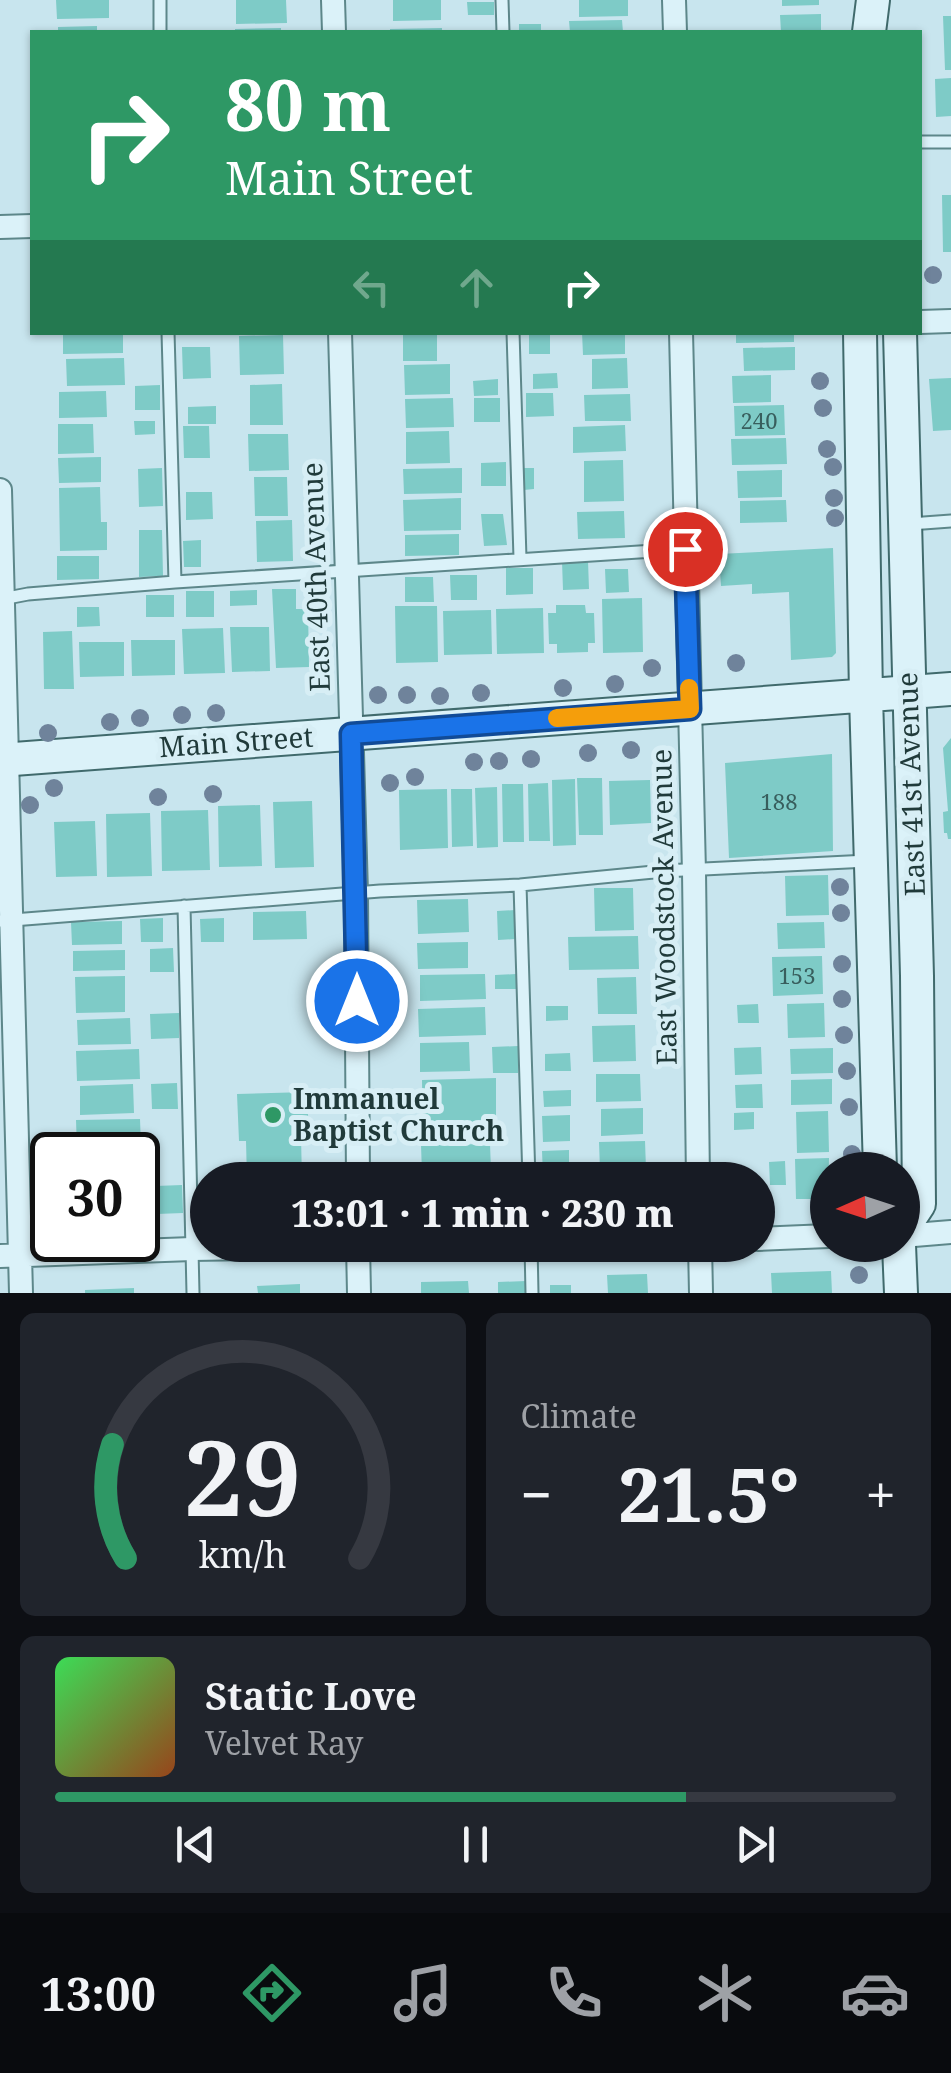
<!DOCTYPE html>
<html lang="en">
<head>
<meta charset="utf-8">
<style>
	:root { --surface:#171b24; --page:#20242c; --text:#f1f3f6; --muted:#9ea1a6; --line:#363941; --accent:#2e9865 }
	body { margin:0; font-family:"Noto Serif",serif; background:var(--page); color:var(--text); height:100vh; display:flex; flex-direction:column; font-size:38px; white-space:nowrap }
	* { box-sizing:border-box; margin:0 }
	p { font-size:32px; color:var(--muted) }
	.icon { flex:none; width:55px; height:55px; fill:none; stroke:currentColor; stroke-width:2; stroke-linecap:round; stroke-linejoin:round }
	.map { position:relative; height:1293px; overflow:hidden }
	.sheet { display:flex; flex-direction:column; gap:20px; padding:20px; background:#0d0f14; flex:1 }
	.sheet>* { flex:none }
	.guide { position:absolute; left:30px; top:30px; width:892px; height:305px; border-radius:0px; box-shadow:0 2px 8px #0004; background:#2e9865; color:#fff; overflow:hidden }
	.needle { width:65px; rotate:267deg }
	.buttons { position:absolute; left:810px; top:1152px; display:grid; gap:20px }
	.buttons a { display:grid; place-items:center; width:110px; height:110px; border-radius:50%; background:var(--surface); box-shadow:0 2px 8px #0004; font-size:50px }
	.speed { position:absolute; left:30px; top:1132px; display:flex; gap:20px; font-size:50px; font-weight:700; text-align:center }
	.speed>* { display:grid; place-content:center; width:130px; height:130px; border-radius:50%; background:var(--surface); box-shadow:0 2px 8px #0004; line-height:1 }
	.speed .limit { border:5px solid #111; border-radius:15px; background:#fff; color:#111 }
	.pin { position:absolute; display:grid; place-items:center; width:85px; height:85px; color:#fff; margin:-42px; border:5px solid #fff; border-radius:50%; box-shadow:0 2px 10px #0007 }
	.me { position:absolute; width:110px; margin:-55px; rotate:0deg; stroke-linejoin:round; filter:drop-shadow(0 0 8px #0008) }
	.turn { display:flex; align-items:center; gap:35px; height:210px; padding:0 30px; font-size:45px }
	.turn .icon { width:130px; height:130px; stroke-width:2.5 }
	.turn b { display:block; font-size:70px; line-height:85px }
	.lanes { display:flex; align-items:center; height:95px; padding:0 30px; background:#0003; justify-content:center; gap:50px; direction:ltr }
	.lanes .off { opacity:.35 }
	.big { font-size:75px; font-weight:800; line-height:1.1 }
	.sheet .tile { flex:1; display:flex; flex-direction:column; justify-content:center; gap:15px; min-width:0; padding:0 35px; border-radius:15px; background:var(--page) }
	.sheet .dial { align-items:center; gap:0 }
	.dial svg { height:260px; overflow:visible; fill:none; stroke:var(--line); stroke-width:7; stroke-linecap:round; text-anchor:middle }
	.dial text { fill:var(--text); stroke:none }
	.song { display:flex; align-items:center; gap:30px }
	.cover { width:120px; height:120px; border-radius:15px; background:linear-gradient(135deg,hsl(130 70% 55%),hsl(20 70% 35%)) }
	.played { height:10px; border-radius:5px; background:linear-gradient(90deg,var(--accent) 75%,var(--line) 75%) }
	.keys { display:flex; justify-content:space-around; direction:ltr }
	.heat { display:flex; justify-content:space-between; align-items:center; font-size:55px; direction:ltr }
	.sheet .tiles { flex:1; display:grid; gap:20px; grid-template-columns:1fr 1fr }
	.tile:last-child { grid-column:span 2 }
	.trip { position:absolute; left:190px; top:1162px; width:585px; height:100px; border-radius:50px; background:var(--surface); box-shadow:0 2px 8px #0004; font-weight:800; line-height:100px; text-align:center }
	.dock { display:flex; height:160px; justify-content:space-around; align-items:center; background:#090b0e; color:var(--muted) }
	.dock .icon { width:70px; height:70px }
	.dock .selected { color:var(--accent) }
	.dock b { font-size:45px; color:var(--text) }
	.map>svg:first-child { display:block }
	.building { fill:#7ecbc7 }
	.lines { fill:none; stroke-linecap:round; stroke-linejoin:round }
	.service-casing { stroke:#5d878a; stroke-width:15 }
	.minor-casing { stroke:#5d878a; stroke-width:26 }
	.secondary-casing { stroke:#406a6c; stroke-width:36 }
	.service { stroke:#dbf2f9; stroke-width:11 }
	.minor { stroke:#dbf2f9; stroke-width:22 }
	.secondary { stroke:#dbf2f9; stroke-width:32 }
	.tree { fill:#6f839b }
	.route-casing { stroke:#114b97; stroke-width:25 }
	.route { stroke:#1a73e8; stroke-width:18 }
	.slow { stroke:#f59e0b; stroke-width:18 }
	.poi-dot { fill:#2e9865; stroke:#d7eef5; stroke-width:4 }
	.labels { text-anchor:middle; stroke-width:10; stroke-linejoin:round; paint-order:stroke }
	.number-label { font-size:22px; fill:#385e5d }
	.street-label { font-size:28px; fill:#203a3a; stroke:#d7eef5 }
	.poi-label { font-size:28px; font-weight:bold; fill:#203a3a; stroke:#d7eef5; text-anchor:start }
</style>
</head>
<body>
<div class="map">
<svg width="951" height="1293" viewBox="0 0 951 1293">
	<rect width="100%" height="100%" fill="#c8e5ee"/>
	<path class="building" d="M56,0H109V18L57,19Z
		M236,0H286L287,23L236,24Z
		M393,0H441V20L393,21Z
		M579,0H628V16L579,17Z
		M782,0H819V5L782,6Z
		M467,2H494V15H468Z
		M821,14V32H781L780,15Z
		M943,16H951V70H945Z
		M622,20L623,32H570L569,21Z
		M519,24H541V32H519Z
		M97,26V32H58V27Z
		M281,28V32H235V29Z
		M442,28V32H390V29Z
		M951,78V116L936,117L935,79Z
		M942,195H951V252H943Z
		M63,332H123V353L63,354Z
		M403,332H437V361H403Z
		M529,332H550V354H529Z
		M582,332H625V354L583,355Z
		M736,332H794V342L736,343Z
		M283,335L284,374L240,375L239,336Z
		M182,347H210L211,378L183,379Z
		M795,347V370L744,371L743,348Z
		M124,358L125,385L67,386L66,359Z
		M627,358L628,388L592,389V359Z
		M450,364V394L405,395L404,365Z
		M557,373L558,388L533,389V374Z
		M771,375V402L733,403L732,376Z
		M951,378V430L933,431L929,379Z
		M498,379V395L474,396L473,381Z
		M282,384L283,425H250V385Z
		M160,385V410H135V386Z
		M106,391L107,417L59,418V392Z
		M526,393H553L554,416L526,417Z
		M630,394L631,421H585L584,395Z
		M453,398L454,427L406,428L405,399Z
		M474,398H500V422H474Z
		M784,405L785,435L735,436L734,406Z
		M216,406V424H188V407Z
		M134,421H155V434L135,435Z
		M58,424H93L94,453L58,454Z
		M625,425L626,451L573,453V427Z
		M183,426H209L210,458H184Z
		M449,431L450,463L406,464V432Z
		M248,434H288L289,470L249,471Z
		M786,438L787,464L732,465L731,439Z
		M101,457V482L59,483L58,458Z
		M623,460L624,501L584,502V461Z
		M506,462V486H481V463Z
		M162,468L163,506L139,507L138,469Z
		M462,468V493L404,494L403,469Z
		M523,468H534V489L524,490Z
		M782,470V497L738,498L737,471Z
		M254,477H287L288,516H255Z
		M100,487L101,522H107V550L60,551L59,488Z
		M186,492H212L213,519L186,520Z
		M461,498V530L404,531L403,500Z
		M786,500L787,522L740,523V501Z
		M624,511L625,538L578,539L577,512Z
		M481,514H503L507,545L484,546Z
		M292,520L293,561L257,562L256,521Z
		M139,530H162L163,576L139,577Z
		M459,534V555L405,556V535Z
		M201,540V567H184L183,541Z
		M833,548L836,653L832,657L791,660L789,592L752,594V584L721,586L719,554Z
		M57,556H99V579L57,580Z
		M562,561H588L589,589L563,590Z
		M506,568H533V594L506,595Z
		M605,569H628L629,592L606,593Z
		M450,575H477V600H451Z
		M405,577H433L434,602H405Z
		M272,589H296V609H308L309,667L276,668Z
		M257,590V605L230,606V591Z
		M186,591H214V617H186Z
		M146,595H174V617H146Z
		M642,598L643,652L603,653L602,599Z
		M556,605H585L586,613H594L595,643H588V652L557,653V644H549L548,613H556Z
		M395,606H437L438,662L396,663Z
		M77,607H99L100,626L77,627Z
		M543,608L544,653L497,654L496,609Z
		M491,610L492,654L444,655L443,611Z
		M230,627H269L270,671L232,672Z
		M223,628L225,673L184,674L182,629Z
		M72,631L74,689H44L43,632Z
		M131,640H175V675L132,676Z
		M79,642H124V676L80,677Z
		M951,738V839H948L947,833H944L943,812L948,811L943,748Z
		M832,754L833,851L729,858L725,763Z
		M577,778H602L603,835H579Z
		M575,779L576,845L553,846L552,780Z
		M650,780L651,823L610,825L609,781Z
		M548,783L550,841H529L528,784Z
		M502,784H523L524,842H503Z
		M497,787L498,847L477,848L475,788Z
		M447,789L448,848L400,850L399,790Z
		M451,789H472L473,846L452,847Z
		M312,801L314,867L275,868L273,802Z
		M260,805L262,866L219,867L218,806Z
		M208,810L210,870L162,871L161,811Z
		M150,813L152,876L107,877L106,814Z
		M95,821L97,876L56,877L54,822Z
		M828,875L829,915L786,916L785,876Z
		M594,888H633L634,930L595,931Z
		M468,899L469,932L418,934L417,900Z
		M515,910V939L498,940L497,911Z
		M306,911L307,939L253,940V912Z
		M163,918V942H141L140,919Z
		M224,918V942H201L200,919Z
		M122,921V944L72,945L71,922Z
		M824,922L825,948L778,949L777,923Z
		M638,936L639,969L569,970L568,937Z
		M468,942V968L418,969L417,943Z
		M173,948L174,972H150V949Z
		M125,950V970L73,971V951Z
		M822,956L823,994L773,996L772,957Z
		M485,974L486,999L420,1001V975Z
		M516,974V989H495V975Z
		M125,976V1012L76,1013L75,977Z
		M636,977L637,1014H598L597,978Z
		M824,1003L825,1037L788,1038L787,1004Z
		M758,1004L759,1023H738L737,1005Z
		M546,1006H568V1020L546,1021Z
		M485,1007L486,1035L419,1037L418,1009Z
		M179,1013V1038L151,1039L150,1014Z
		M130,1018L131,1044L78,1045L77,1020Z
		M635,1025L636,1061L593,1062L592,1026Z
		M469,1042L470,1071L420,1072V1043Z
		M518,1046V1073H493L492,1047Z
		M761,1047L762,1074L735,1075L734,1048Z
		M833,1048V1073L791,1074L790,1049Z
		M139,1049L140,1079L77,1081L76,1051Z
		M570,1053L571,1071H545V1054Z
		M596,1074H640L641,1101L596,1102Z
		M496,1078V1138L423,1139L422,1080Z
		M832,1079V1104L791,1105V1080Z
		M177,1083L178,1109H152L151,1084Z
		M133,1084L134,1113L80,1115V1086Z
		M762,1084L763,1108H736L735,1085Z
		M571,1090V1106L544,1107L543,1091Z
		M307,1092L309,1137H301L302,1180H247L246,1141H239L237,1094Z
		M643,1108V1134L601,1136V1109Z
		M828,1111L829,1152L797,1153L796,1112Z
		M754,1112V1129L734,1130V1113Z
		M570,1115V1141L543,1142L542,1116Z
		M140,1119L141,1147L77,1149L76,1120Z
		M645,1141L646,1169L600,1170L599,1142Z
		M490,1144L491,1171L422,1173L421,1145Z
		M569,1150V1175H543L542,1151Z
		M829,1158L828,1199H796L795,1159Z
		M785,1161L786,1185H770L769,1162Z
		M645,1175V1180H597L596,1176Z
		M182,1185L183,1213L157,1214L156,1186Z
		M831,1271L832,1293H772L771,1273Z
		M647,1274L648,1293H608L607,1275Z
		M468,1281L469,1293H421V1282Z
		M526,1281V1293H498V1282Z
		M300,1284V1293H258L257,1286Z
		M550,1285H571V1293H550Z
		M134,1288V1293H85V1290Z"/>
	<g class="lines">
		<defs>
			<path id="service" d="M160,0V32
				M502,0L503,32
				M920,142H951
				M168,332L175,582
				M513,332L520,558
				M910,524L951,521
				M2,599L28,594L175,582L685,549
				M520,885L529,1180
				M184,906L193,1293
				M0,921L380,891L520,885L664,871L868,861
				M531,1245L532,1293"/>
			<path id="minor" d="M333,0L334,32
				M674,0L675,32
				M0,227L32,226
				M920,322L951,321
				M340,332L356,893L358,1180
				M681,332L694,872L698,1180
				M0,490L21,1293
				M902,1236L951,1232
				M758,1239L828,1236
				M358,1245L359,1293
				M700,1245L701,1293
				M0,1256L192,1249L456,1245"/>
			<path id="secondary" d="M869,32L873,0
				M860,332L866,696L880,1170
				M900,332L917,976L919,1204L902,1230
				M0,760L951,689
				M899,1245L901,1293"/>
		</defs>
		<use href="#service" class="service-casing"/>
		<use href="#minor" class="minor-casing"/>
		<use href="#secondary" class="secondary-casing"/>
		<use href="#service" class="service"/>
		<use href="#minor" class="minor"/>
		<use href="#secondary" class="secondary"/>
	</g>
	<g class="tree">
		<circle cx="933" cy="275" r="9"/>
		<circle cx="820" cy="381" r="9"/>
		<circle cx="823" cy="408" r="9"/>
		<circle cx="827" cy="449" r="9"/>
		<circle cx="833" cy="467" r="9"/>
		<circle cx="834" cy="498" r="9"/>
		<circle cx="835" cy="518" r="9"/>
		<circle cx="736" cy="663" r="9"/>
		<circle cx="652" cy="668" r="9"/>
		<circle cx="615" cy="684" r="9"/>
		<circle cx="563" cy="688" r="9"/>
		<circle cx="481" cy="693" r="9"/>
		<circle cx="378" cy="695" r="9"/>
		<circle cx="407" cy="695" r="9"/>
		<circle cx="440" cy="696" r="9"/>
		<circle cx="216" cy="713" r="9"/>
		<circle cx="182" cy="715" r="9"/>
		<circle cx="140" cy="718" r="9"/>
		<circle cx="110" cy="722" r="9"/>
		<circle cx="48" cy="733" r="9"/>
		<circle cx="631" cy="750" r="9"/>
		<circle cx="588" cy="753" r="9"/>
		<circle cx="531" cy="759" r="9"/>
		<circle cx="499" cy="761" r="9"/>
		<circle cx="474" cy="762" r="9"/>
		<circle cx="415" cy="777" r="9"/>
		<circle cx="390" cy="783" r="9"/>
		<circle cx="54" cy="788" r="9"/>
		<circle cx="213" cy="794" r="9"/>
		<circle cx="158" cy="797" r="9"/>
		<circle cx="30" cy="805" r="9"/>
		<circle cx="840" cy="887" r="9"/>
		<circle cx="841" cy="913" r="9"/>
		<circle cx="842" cy="964" r="9"/>
		<circle cx="842" cy="999" r="9"/>
		<circle cx="844" cy="1035" r="9"/>
		<circle cx="847" cy="1071" r="9"/>
		<circle cx="849" cy="1107" r="9"/>
		<circle cx="852" cy="1154" r="9"/>
		<circle cx="859" cy="1275" r="9"/>
	</g>
	<g class="lines">
		<defs>
			<path id="route" d="M357,1001L351,734L690,709L685,549"/>
		</defs>
		<use href="#route" class="route-casing"/>
		<use href="#route" class="route"/>
		<path class="slow" d="M557,718L690,709L689,688"/>
	</g>
	<circle class="poi-dot" cx="273" cy="1115" r="10"/>
	<g class="labels">
		<g class="number-label">
			<text x="759" y="429">240</text>
			<text x="779" y="810">188</text>
			<text x="797" y="984">153</text>
		</g>
		<g class="street-label">
			<text transform="translate(316 577) rotate(-92)" y="10">East 40th Avenue</text>
			<text transform="translate(236 742) rotate(-4)" y="10">Main Street</text>
			<text transform="translate(911 784) rotate(-92)" y="10">East 41st Avenue</text>
			<text transform="translate(664 907) rotate(-91)" y="10">East Woodstock Avenue</text>
		</g>
		<g class="poi-label">
			<text x="293" y="1109">Immanuel<tspan x="293" dy="32">Baptist Church</tspan></text>
		</g>
	</g>
</svg>
<div class="buttons">
<a><svg class="needle" viewBox="-14 -14 28 28"><path d="M0-13l5 13h-10z" fill="#e53935"/><path d="M0 13l5-13h-10z" fill="#9ea1a6"/></svg></a>
</div>
<div class="speed"><div class="limit">30</div></div>
<div class="pin" style="left:685px;top:549px;background:#d93025"><svg class="icon" aria-label="arrive" viewBox="0 0 24 24"><path d="M6 21V4h12l-3 4 3 4H6"/></svg></div>
<svg class="me" style="left:357px;top:1001px" viewBox="-20 -20 40 40"><circle r="17" fill="#1a73e8" stroke="#fff" stroke-width="3"/><path d="M0-11L8 9 0 5-8 9z" fill="#fff"/></svg>
<div class="trip">13:01 · 1 min · 230 m</div>
<div class="guide">
<div class="turn"><svg class="icon" aria-label="right" viewBox="0 0 24 24"><path d="M7 20v-9h11M14 6l5 5-5 5"/></svg><div><b>80 m</b>Main Street</div></div>
<div class="lanes"><svg class="icon off" aria-label="left" viewBox="0 0 24 24"><path d="M17 20v-9H6M10 6l-5 5 5 5"/></svg><svg class="icon off" aria-label="ahead" viewBox="0 0 24 24"><path d="M12 20V5M6 11l6-6 6 6"/></svg><svg class="icon" aria-label="right" viewBox="0 0 24 24"><path d="M7 20v-9h11M14 6l5 5-5 5"/></svg></div>
</div>
</div>
<section class="sheet">
<div class="tiles">
<div class="tile dial"><svg viewBox="0 0 100 80">
<path d="M14 69A42 42 0 1 1 86 69"/>
<path d="M14 69A42 42 0 0 1 10 34" stroke="#2e9865"/>
<text x="50" y="56" font-size="32" font-weight="700">29</text>
<text x="50" y="72" font-size="11">km/h</text>
</svg></div>
<div class="tile"><p>Climate</p>
<div class="heat"><a>−</a><b class="big">21.5°</b><a>+</a></div>
</div>
<div class="tile">
<div class="song"><i class="cover"></i><div><b>Static Love</b><p>Velvet Ray</p></div></div>
<div class="played"></div>
<div class="keys"><svg class="icon" aria-label="previous" viewBox="0 0 24 24"><path d="M18 5L8 12l10 7zM5 5v14"/></svg><svg class="icon" aria-label="pause" viewBox="0 0 24 24"><path d="M8 5v14M16 5v14"/></svg><svg class="icon" aria-label="next" viewBox="0 0 24 24"><path d="M6 5l10 7-10 7zM19 5v14"/></svg></div>
</div>
</div>
</section>
<nav class="dock">
<b>13:00</b>
<svg class="icon selected" aria-label="directions" viewBox="0 0 24 24"><path d="M12 3l9 9-9 9-9-9zM9 14v-3h6M13 9l2 2-2 2"/></svg>
<svg class="icon" aria-label="music" viewBox="0 0 24 24"><path d="M9 18V5l10-2v13"/><circle cx="6" cy="18" r="3"/><circle cx="16" cy="16" r="3"/></svg>
<svg class="icon" aria-label="phone" viewBox="0 0 24 24"><path d="M5 4h4l2 5-3 2q2 4 5 5l2-3 5 2v4C11 20 4 13 5 4z"/></svg>
<svg class="icon" aria-label="climate" viewBox="0 0 24 24"><path d="M12 3v18M4 7l16 10M4 17L20 7"/></svg>
<svg class="icon" aria-label="car" viewBox="0 0 24 24"><path d="M5 17H2v-5l4-1 3-4h7l3 4 3 1v5h-3M9 17h6M6 11h13"/><circle cx="7" cy="17" r="2"/><circle cx="17" cy="17" r="2"/></svg>
</nav>
</body>
</html>
